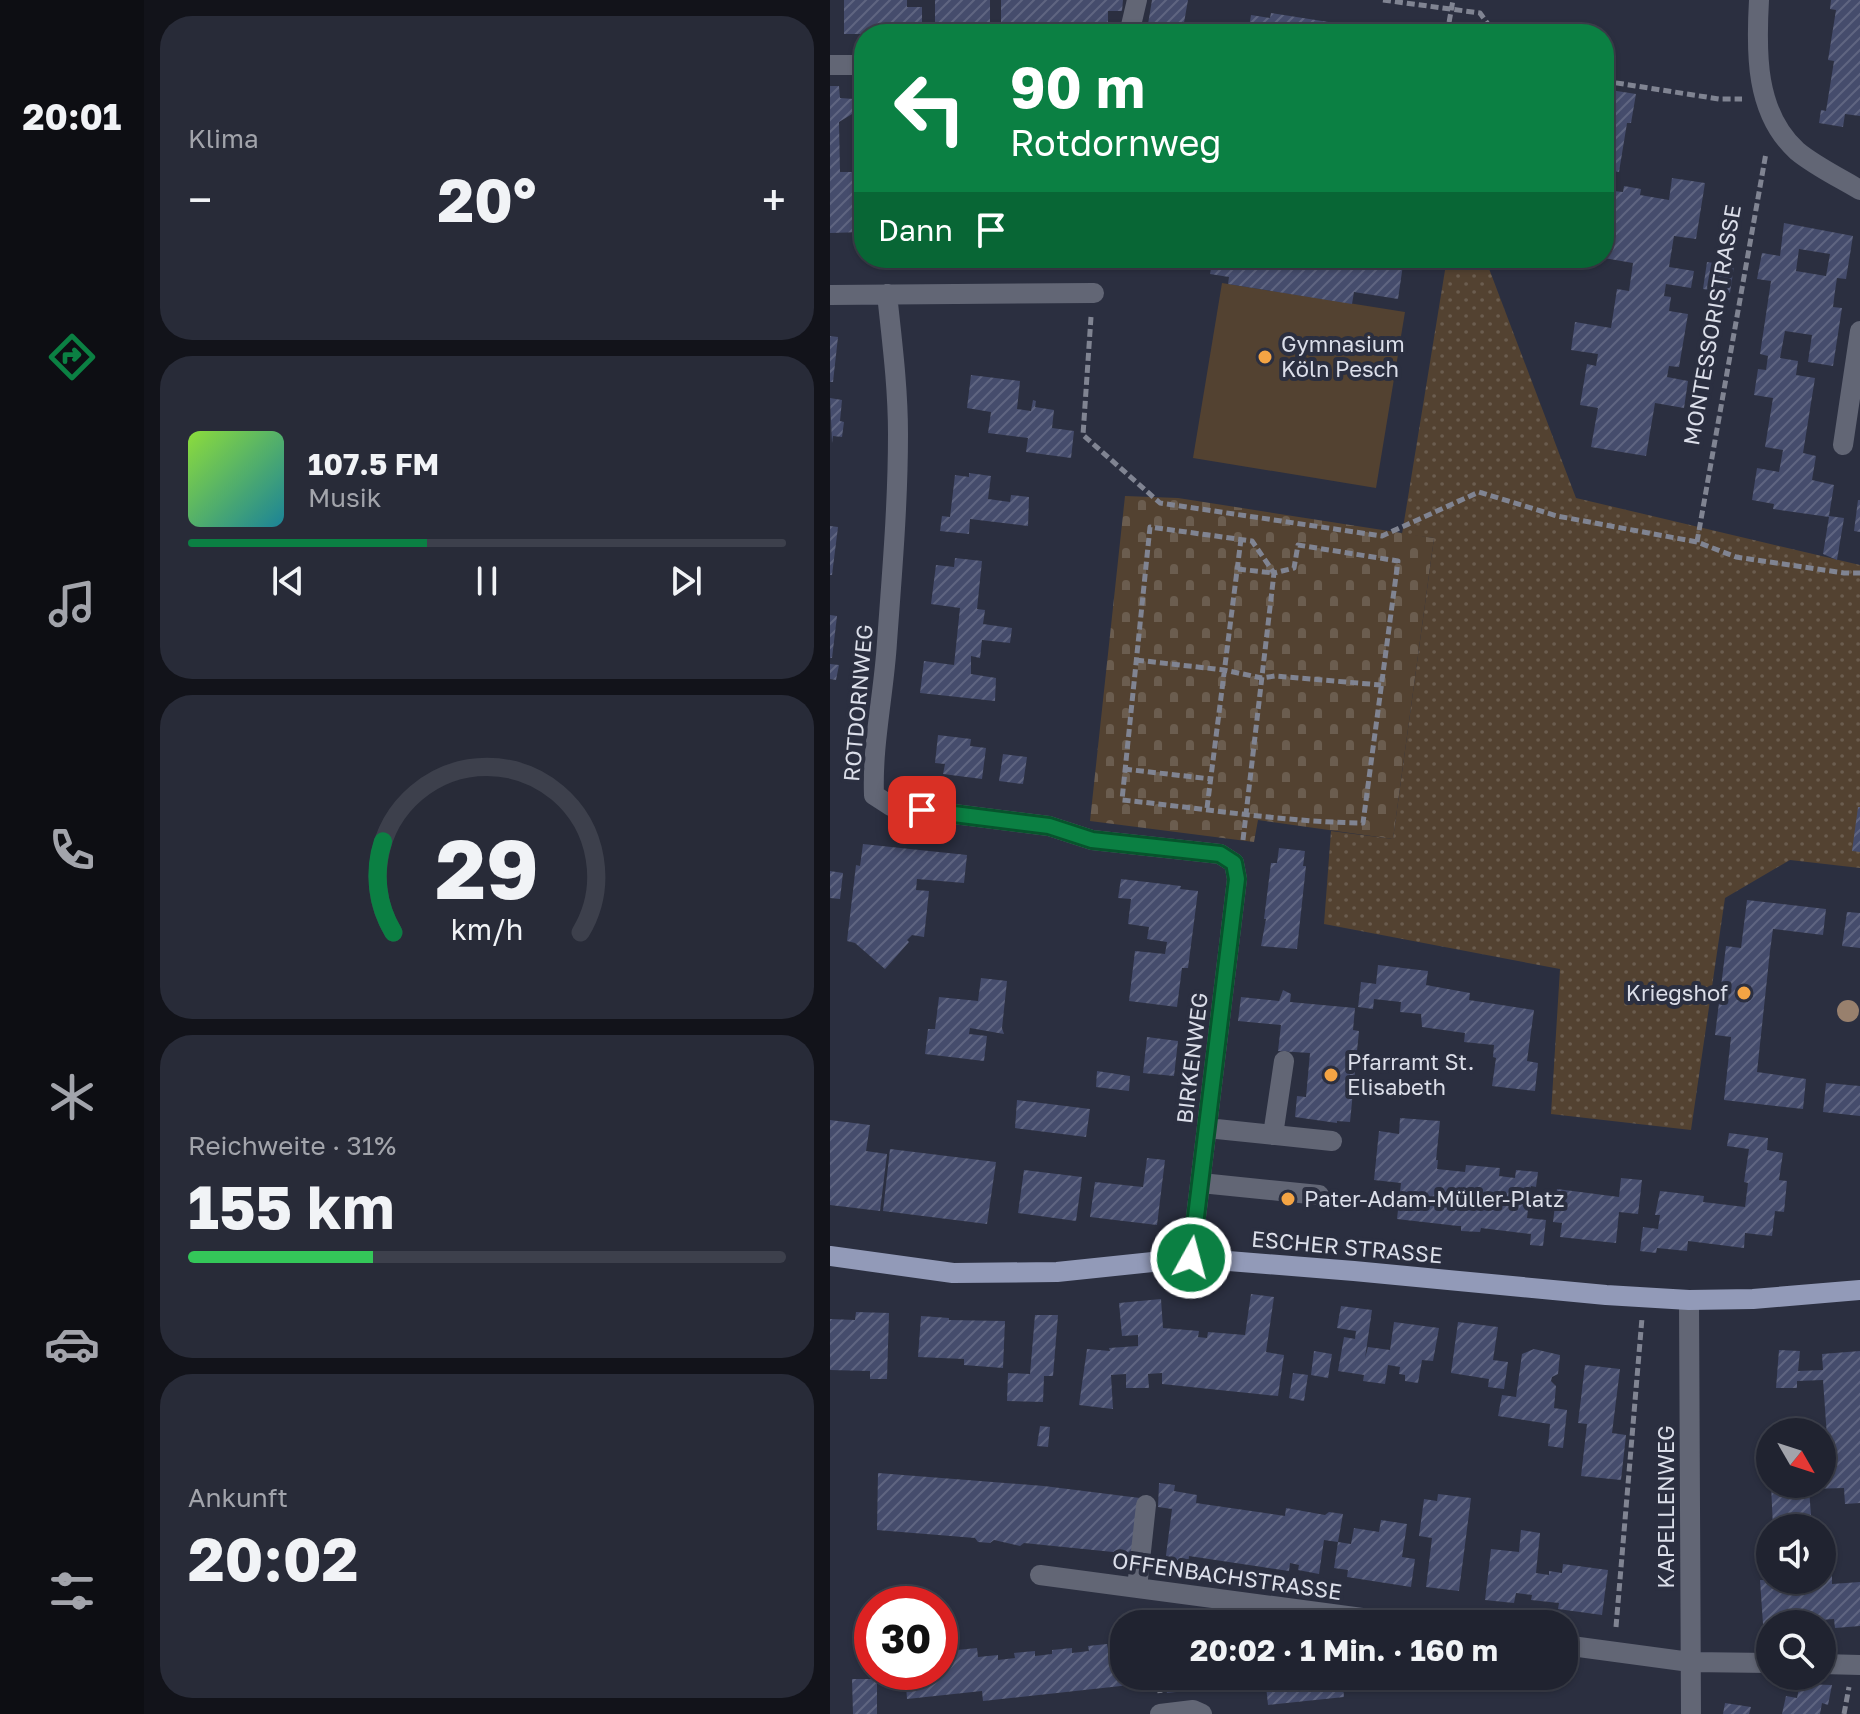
<!DOCTYPE html>
<html lang="de">
<head>
<meta charset="utf-8">
<style>
	:root { --surface:#202330; --page:#282b38; --text:#f1f3f6; --muted:#a2a4ab; --line:#3d404c; --accent:#0b8043 }
	body { margin:0; font-family:"Golos Text",sans-serif; background:var(--page); color:var(--text); height:100vh; display:flex; flex-direction:column; font-size:30px; white-space:nowrap }
	* { box-sizing:border-box; margin:0 }
	p { font-size:26px; color:var(--muted) }
	.icon { flex:none; width:44px; height:44px; fill:none; stroke:currentColor; stroke-width:2; stroke-linecap:round; stroke-linejoin:round }
	.map { position:relative; flex:1; overflow:hidden }
	.drawer { display:flex; flex-direction:column; gap:16px; padding:16px; background:#12131a; width:686px }
	.drawer>* { flex:none }
	.guide { position:absolute; left:24px; top:24px; width:760px; height:244px; border-radius:32px; box-shadow:0 2px 6px #0004,0 0 0 2px var(--line); background:#0b8043; color:#fff; overflow:hidden }
	.needle { width:52px; rotate:129deg }
	.controls { position:absolute; left:926px; top:1418px; display:grid; gap:16px }
	.controls a { display:grid; place-items:center; width:80px; height:80px; border-radius:50%; background:var(--surface); box-shadow:0 2px 6px #0004,0 0 0 2px var(--line); font-size:40px }
	.speed { position:absolute; left:24px; top:1586px; display:flex; gap:16px; font-size:40px; font-weight:700; text-align:center }
	.speed>* { display:grid; place-content:center; width:104px; height:104px; border-radius:50%; background:var(--surface); box-shadow:0 2px 6px #0004,0 0 0 2px var(--line); line-height:1 }
	.speed .limit { border:12px solid #d22; background:#fff; color:#111 }
	.pin { position:absolute; display:grid; place-items:center; width:68px; height:68px; color:#fff; margin:-34px; border-radius:16px; box-shadow:0 4px 12px #0006 }
	.me { position:absolute; width:88px; margin:-44px; rotate:7deg; stroke-linejoin:round; filter:drop-shadow(0 0 6px #0008) }
	.turn { display:flex; align-items:center; gap:28px; height:168px; padding:0 24px; font-size:36px }
	.turn .icon { width:104px; height:104px; stroke-width:2.5 }
	.turn b { display:block; font-size:56px; line-height:68px }
	.then { display:flex; align-items:center; height:76px; padding:0 24px; background:#0003; gap:16px; font-size:30px }
	.big { font-size:60px; font-weight:700; line-height:1.1 }
	.drawer .widget { flex:1; display:flex; flex-direction:column; justify-content:center; gap:12px; min-width:0; padding:0 28px; border-radius:32px; background:var(--page) }
	.drawer .dial { align-items:center; gap:0 }
	.dial svg { height:208px; overflow:visible; fill:none; stroke:var(--line); stroke-width:7; stroke-linecap:round; text-anchor:middle }
	.dial text { fill:var(--text); stroke:none }
	.song { display:flex; align-items:center; gap:24px }
	.cover { width:96px; height:96px; border-radius:12px; background:linear-gradient(135deg,hsl(90 70% 55%),hsl(190 70% 35%)) }
	.played { height:8px; border-radius:4px; background:linear-gradient(90deg,var(--accent) 40%,var(--line) 40%) }
	.keys { display:flex; justify-content:space-around; direction:ltr }
	.heat { display:flex; justify-content:space-between; align-items:center; font-size:44px; direction:ltr }
	.charge { height:12px; border-radius:6px; background:linear-gradient(90deg,#34c759 31%,var(--line) 0) }
	.trip { position:absolute; left:280px; top:1610px; width:468px; height:80px; border-radius:32px; background:var(--surface); box-shadow:0 2px 6px #0004,0 0 0 2px var(--line); font-weight:700; line-height:80px; text-align:center }
	main { display:flex; flex:1; min-height:0 }
	.tab-bar { display:flex; flex-direction:column; width:144px; justify-content:space-around; align-items:center; background:#0d0e13; color:var(--muted) }
	.tab-bar .icon { width:56px; height:56px }
	.tab-bar .on { color:var(--accent) }
	.tab-bar b { font-size:36px; color:var(--text) }
	.map>svg:first-child { display:block }
	.cemetery { fill:url(#cemetery-stones) }
	.park { fill:url(#park-dots) }
	.pitch { fill:#534231 }
	.building { fill:url(#building-hatch); fill-rule:evenodd }
	.lines { fill:none; stroke-linecap:round; stroke-linejoin:round }
	.path { stroke:#808492; stroke-width:5; stroke-dasharray:8 4; stroke-linecap:butt }
	.minor { stroke:#626675; stroke-width:20 }
	.major { stroke:#929ab8; stroke-width:20 }
	.tree { fill:#98806d }
	.route-casing { stroke:#07532c; stroke-width:20 }
	.route { stroke:#0b8043; stroke-width:14 }
	.poi-dot { fill:#f4a444; stroke:#2b2f40; stroke-width:3 }
	.labels { text-anchor:middle; stroke-width:8; stroke-linejoin:round; paint-order:stroke }
	.street-label { font-size:22px; fill:#dbdee9; stroke:#2b2f40 }
	.poi-label { font-size:22px; fill:#dbdee9; stroke:#2b2f40; text-anchor:start }
</style>
</head>
<body>
<main>
<nav class="tab-bar">
<b>20:01</b>
<svg class="icon on" aria-label="directions" viewBox="0 0 24 24"><path d="M12 3l9 9-9 9-9-9zM9 14v-3h6M13 9l2 2-2 2"/></svg>
<svg class="icon" aria-label="music" viewBox="0 0 24 24"><path d="M9 18V5l10-2v13"/><circle cx="6" cy="18" r="3"/><circle cx="16" cy="16" r="3"/></svg>
<svg class="icon" aria-label="phone" viewBox="0 0 24 24"><path d="M5 4h4l2 5-3 2q2 4 5 5l2-3 5 2v4C11 20 4 13 5 4z"/></svg>
<svg class="icon" aria-label="climate" viewBox="0 0 24 24"><path d="M12 3v18M4 7l16 10M4 17L20 7"/></svg>
<svg class="icon" aria-label="car" viewBox="0 0 24 24"><path d="M5 17H2v-5l4-1 3-4h7l3 4 3 1v5h-3M9 17h6M6 11h13"/><circle cx="7" cy="17" r="2"/><circle cx="17" cy="17" r="2"/></svg>
<svg class="icon" aria-label="filters" viewBox="0 0 24 24"><path d="M4 7h16M4 17h16"/><circle cx="9" cy="7" r="2"/><circle cx="15" cy="17" r="2"/></svg>
</nav>
<section class="drawer">
<div class="widget"><p>Klima</p>
<div class="heat"><a>−</a><b class="big">20°</b><a>+</a></div>
</div>
<div class="widget">
<div class="song"><i class="cover"></i><div><b>107.5 FM</b><p>Musik</p></div></div>
<div class="played"></div>
<div class="keys"><svg class="icon" aria-label="previous" viewBox="0 0 24 24"><path d="M18 5L8 12l10 7zM5 5v14"/></svg><svg class="icon" aria-label="pause" viewBox="0 0 24 24"><path d="M8 5v14M16 5v14"/></svg><svg class="icon" aria-label="next" viewBox="0 0 24 24"><path d="M6 5l10 7-10 7zM19 5v14"/></svg></div>
</div>
<div class="widget dial"><svg viewBox="0 0 100 80">
<path d="M14 69A42 42 0 1 1 86 69"/>
<path d="M14 69A42 42 0 0 1 10 34" stroke="#0b8043"/>
<text x="50" y="56" font-size="32" font-weight="700">29</text>
<text x="50" y="72" font-size="11">km/h</text>
</svg></div>
<div class="widget"><p>Reichweite · 31%</p><b class="big">155 km</b><div class="charge"></div></div>
<div class="widget"><p>Ankunft</p><b class="big">20:02</b></div>
</section>
<div class="map">
<svg width="1030" height="1714" viewBox="0 0 1030 1714">
	<defs>
		<pattern id="cemetery-stones" width="16" height="16" patternUnits="userSpaceOnUse" patternTransform="scale(2)"><rect width="16" height="16" fill="#534231"/><path d="M2 7V4a2 2 0 0 1 4 0v3zM10 15v-3a2 2 0 0 1 4 0v3z" fill="#6b5d4f"/></pattern>
		<pattern id="park-dots" width="8" height="8" patternUnits="userSpaceOnUse" patternTransform="scale(2)"><rect width="8" height="8" fill="#534231"/><path d="M2 2h.1M6 6h.1" fill="none" stroke="#6b5d4f" stroke-width="1.8" stroke-linecap="round"/></pattern>
		<pattern id="building-hatch" width="6" height="6" patternUnits="userSpaceOnUse" patternTransform="scale(2)"><rect width="6" height="6" fill="#454c6c"/><path d="M-1 1l2-2M0 6l6-6M5 7l2-2" fill="none" stroke="#5f6581"/></pattern>
	</defs>
	<rect width="100%" height="100%" fill="#2b2f40"/>
	<path class="cemetery" d="M295,496L348,498L604,538L563,839L428,820L424,842L260,821Z"/>
	<path class="park" d="M617,258H655L746,498L1030,565V868L960,860L895,898L861,1130L721,1114L730,969L494,924L501,831L563,839L604,538L572,534Z"/>
	<path class="pitch" d="M392,283L575,312L546,488L363,458Z"/>
	<path class="building" d="M14,0H77V7H92V34H76V30H59V34H14Z
		M105,0H160V34H105Z
		M171,0H293L292,11H278V28L233,30V34H198V30H186V26H171Z
		M322,0H358L352,34L317,30Z
		M1001,0H1030V116L1015,114L1013,127L989,123L991,110L996,111L1004,61L998,60L1006,10L1000,9Z
		M441,13L562,32L561,34H418L421,15L440,18Z
		M0,86H9L10,98L24,99L28,104L27,111L9,122L10,172H34V232L0,233Z
		M774,89L806,94L801,123H797L789,172L774,169Z
		M842,178L875,183L866,239L844,236L839,267L864,271L861,288L836,284L834,296L841,297L839,311L858,314L849,367L839,366L837,377L858,381L854,408L825,403L816,456L761,447L768,408L750,405L757,364L766,366L768,354L741,350L745,322L781,328L787,289L799,291L803,263L774,258V190L793,192L794,186L811,189L810,195L839,200Z
		M954,223L1023,236L1016,279L1007,278L1005,291L1003,307L1012,308L1003,366L978,362L982,335L955,331L950,358L968,361L966,375L985,378L973,453L986,456L982,480L1004,485L999,516L1014,518L1007,560L993,554L999,517L943,509L944,504L922,500L927,468L949,472L953,450L935,447L943,398L924,395L928,369L936,370L938,356L930,354L941,281L927,279L932,253L950,256ZM969,249L1000,254L996,276L966,271Z
		M383,258H574L568,299L524,292L522,304L398,284L399,277L380,274Z
		M877,262L904,266L900,293L873,289Z
		M0,336L8,337L3,382H0Z
		M141,375L190,381L187,409L201,411L203,400L206,401L205,407L224,410L222,428L244,431L241,458L196,452L198,438L158,433L161,412L137,408Z
		M0,398L12,400L10,421L14,422L12,437L3,436L2,443Z
		M139,473L161,476L158,499L180,502L181,495L199,497L198,526L140,519L139,534L110,531L112,516L120,517L125,475L139,477Z
		M1028,500H1030V532L1024,531Z
		M0,526L8,527L2,575H0Z
		M125,558L152,561L147,609L155,610L153,624L182,628L180,643L152,640L150,658L141,656V674L166,678L165,701L90,693L94,661L124,665L130,608L101,604L106,565L124,567Z
		M0,615L7,616L2,658H0Z
		M0,664L9,665L6,680L0,679Z
		M108,735L141,739L140,746L156,748L152,779L113,774L115,764L105,763Z
		M173,754L197,757L193,784L169,781Z
		M1028,807H1030V852L1022,851Z
		M33,844L137,855L134,883L87,879L86,890L99,891L94,937L82,935L77,940L79,942L55,969L25,943L17,941L26,865L30,866Z
		M449,848L475,851L473,866H476L467,949L431,946L436,919H434L441,863H447Z
		M0,871L13,873L10,899L0,898Z
		M291,879L351,886L350,889L368,891L358,968H352L347,1007L299,1001L305,951L335,954L337,942L317,939L319,927L298,924L301,899L288,898Z
		M917,900L996,909L993,935L943,929L940,951L927,1072L976,1079L973,1109L894,1100L901,1037L885,1035L896,946L911,948Z
		M1017,912L1030,913V948L1012,946Z
		M548,965L598,971L596,985L640,993L639,1000L704,1010L697,1061L708,1063L705,1091L662,1086L666,1058L663,1057L664,1045L634,1042L635,1033L592,1027L591,1014L570,1012L571,1002L544,999L543,1009L528,1007L531,982L546,984Z
		M151,978L177,981L172,1028L174,1034L140,1028L139,1034L157,1036L154,1061L95,1054L98,1029H105L109,997L148,1001Z
		M453,990L461,994L460,1002L525,1008L523,1030L529,1031L520,1122L507,1121V1123L465,1117L467,1096L476,1097L480,1053L448,1051L451,1025L408,1021L411,997L449,1001Z
		M317,1037L348,1041L344,1076L313,1073Z
		M267,1071L300,1076L299,1091L266,1087Z
		M996,1083L1030,1086V1116L993,1112Z
		M187,1100L260,1109L256,1137L185,1128Z
		M570,1118L610,1121L606,1160H608L607,1169L635,1172L636,1165L670,1168L669,1176L685,1178L686,1170L708,1172L706,1187L701,1186L697,1218L716,1220L713,1246L700,1245L701,1234L651,1228L650,1232L631,1231V1226H628L567,1219L571,1183L544,1180L549,1131L569,1134Z
		M0,1120L40,1125L36,1151L57,1154L50,1211L0,1205Z
		M899,1133L938,1138L937,1150L953,1153L949,1180L957,1181L954,1212L945,1211L942,1236L915,1233L914,1248L858,1241L857,1251L827,1248L826,1253L810,1251L813,1227L828,1229L830,1215H825L830,1191L874,1196L873,1202L915,1207L918,1183L914,1182L919,1149L897,1146Z
		M60,1149L166,1162L157,1224L53,1211Z
		M317,1158L335,1160L327,1225L260,1217L265,1182L313,1187Z
		M194,1170L252,1177L246,1221L188,1213Z
		M791,1178L812,1180L808,1214L789,1212L786,1243L730,1237L732,1223L723,1222L727,1189L789,1197Z
		M421,1294L444,1297L436,1352L454,1355L448,1396L332,1384V1373L318,1374L319,1388H296V1374L281,1375L283,1409L249,1405L257,1349L280,1351L279,1348L308,1346V1335L292,1336L289,1303L331,1299L333,1328L369,1331L368,1337L377,1338L378,1332L415,1335Z
		M511,1306L542,1310L535,1358L538,1347L560,1350L564,1322L609,1328L603,1361L592,1360L588,1383L575,1381V1375L569,1374L570,1367L558,1365L555,1384L533,1381L534,1375L508,1371L514,1337L525,1339L526,1331L507,1328Z
		M26,1312L59,1313L57,1379H40V1371L0,1370V1319L25,1320Z
		M205,1315H228L223,1376H214L213,1402L177,1401L178,1373L200,1374Z
		M91,1316L119,1318V1320L175,1321L173,1368L134,1365V1359L88,1357Z
		M628,1322L668,1327L663,1360L678,1362L674,1389L658,1387L659,1379L621,1373Z
		M704,1349L730,1355L728,1374L722,1377L721,1381L726,1386L724,1408L737,1410L733,1448L718,1446L720,1424L668,1416L672,1395L686,1397L692,1354Z
		M949,1350L970,1351L968,1371L993,1370L992,1354L1030,1351V1503L1015,1504L1014,1488L979,1489L982,1528H943L941,1484H992V1437H997L993,1380L967,1381V1388H946Z
		M484,1351L502,1354L498,1378L481,1375Z
		M755,1365L790,1369L782,1433L796,1435L791,1480L751,1476L757,1424L748,1423Z
		M463,1373L478,1375L474,1401L459,1398Z
		M210,1426L220,1427L218,1447L207,1446Z
		M48,1473L214,1486L310,1498L303,1554L194,1543L190,1546L164,1540L160,1543L148,1542L145,1538L47,1530Z
		M329,1483L345,1485L344,1491L367,1495L366,1503L455,1516L456,1508L495,1515L499,1512L513,1514L508,1542L521,1544L524,1528L549,1532L551,1520L577,1524L572,1557L585,1559L581,1587L517,1577L518,1570L504,1568L508,1542L494,1540L489,1574L468,1570L469,1565L460,1563L459,1571L359,1556L358,1566L335,1563L342,1509L328,1507Z
		M608,1494L641,1498L629,1591L596,1587L602,1538L589,1536L594,1499L607,1501Z
		M691,1530L710,1533L706,1573L719,1575V1571L732,1573L733,1564L778,1570L772,1615L728,1609L729,1603L701,1600L702,1595L686,1593L684,1603L655,1600L661,1549L689,1552Z
		M936,1531H940V1565H938Z
		M1002,1575V1584L1030,1582V1626L1005,1628L1004,1619L933,1624L930,1580H992V1576Z
		M277,1644L278,1649L294,1647V1676H299L300,1685L153,1701L152,1691L77,1699L75,1672H110V1657L127,1655V1650L147,1648L148,1657L168,1655V1660L185,1658L184,1653L205,1651V1656L222,1654V1650L242,1648V1653L259,1651L258,1646Z
		M335,1676H410L411,1685L337,1693Z
		M435,1676H573V1680L547,1683V1687L536,1688V1684L513,1687L514,1697L438,1705Z
		M22,1679H47V1714H23Z
		M970,1684L1002,1685L998,1705L992,1703L990,1714H952L956,1696L967,1698Z
		M895,1703L921,1707L919,1714H893Z"/>
	<g class="lines">
		<path class="path" d="M553,0L650,13L665,34
			M617,34L623,0
			M774,81L889,99H912
			M261,317L253,435L330,503L552,536L649,492L727,516L867,542L906,557L1014,573H1030
			M867,542L936,153
			M408,569L443,573
			M306,660L394,670L432,678L445,676L551,685
			M294,769L381,779
			M377,808L411,539
			M413,840L416,814L444,573L464,568L468,545L568,561L533,823C452,822 372,808 292,800L320,527L422,541L444,573
			M786,1627L812,1318
			M329,1676L330,1693
			M1014,1714L1019,1687"/>
		<path class="minor" d="M929,0C926,52 925,113 967,151C985,166 1010,178 1030,190
			M299,34L307,0
			M0,65H34
			M57,294C62,341 68,387 68,434C68,504 62,573 57,642C54,693 42,744 44,795L61,806L219,826L262,840L390,854L404,863L407,879L361,1258
			M0,295L264,293
			M1013,445L1030,331
			M377,1128L502,1141
			M443,1135L454,1061
			M371,1183L489,1195
			M859,1300L861,1714
			M210,1575L577,1624
			M307,1588L316,1505
			M734,1645L860,1662L940,1663
			M992,1664L1030,1665
			M330,1714L363,1710L372,1714"/>
		<path class="major" d="M0,1256L123,1273L227,1272L361,1258L524,1271L776,1295L859,1300L923,1299L1030,1290"/>
	</g>
	<circle class="tree" cx="1018" cy="1011" r="11"/>
	<g class="lines">
		<defs>
			<path id="route" d="M92,810L219,826L262,840L390,854L404,863L407,879L361,1258"/>
		</defs>
		<use href="#route" class="route-casing"/>
		<use href="#route" class="route"/>
	</g>
	<g class="poi-dot">
		<circle cx="435" cy="357" r="8"/>
		<circle cx="914" cy="993" r="8"/>
		<circle cx="501" cy="1075" r="8"/>
		<circle cx="458" cy="1199" r="8"/>
	</g>
	<g class="labels">
		<g class="street-label">
			<text transform="translate(882 325) rotate(-80)" y="8">MONTESSORISTRASSE</text>
			<text transform="translate(28 703) rotate(-85)" y="8">ROTDORNWEG</text>
			<text transform="translate(362 1058) rotate(-83)" y="8">BIRKENWEG</text>
			<text transform="translate(517 1247) rotate(5)" y="8">ESCHER STRASSE</text>
			<text transform="translate(836 1507) rotate(-90)" y="8">KAPELLENWEG</text>
			<text transform="translate(397 1576) rotate(8)" y="8">OFFENBACHSTRASSE</text>
		</g>
		<g class="poi-label">
			<text x="451" y="352">Gymnasium<tspan x="451" dy="25">Köln Pesch</tspan></text>
			<text x="898" y="1001" text-anchor="end">Kriegshof</text>
			<text x="517" y="1070">Pfarramt St.<tspan x="517" dy="25">Elisabeth</tspan></text>
			<text x="474" y="1207">Pater-Adam-Müller-Platz</text>
		</g>
	</g>
</svg>
<div class="controls">
<a><svg class="needle" viewBox="-14 -14 28 28"><path d="M0-13l5 13h-10z" fill="#e53935"/><path d="M0 13l5-13h-10z" fill="#a2a4ab"/></svg></a>
<a><svg class="icon" aria-label="sound" viewBox="0 0 24 24"><path d="M4 9h4l5-4v14l-5-4H4zM17 9q2 3 0 6"/></svg></a>
<a><svg class="icon" aria-label="search" viewBox="0 0 24 24"><circle cx="10" cy="10" r="6"/><path d="M15 15l6 6"/></svg></a>
</div>
<div class="speed"><div class="limit">30</div></div>
<div class="pin" style="left:92px;top:810px;background:#d93025"><svg class="icon" aria-label="arrive" viewBox="0 0 24 24"><path d="M6 21V4h12l-3 4 3 4H6"/></svg></div>
<svg class="me" style="left:361px;top:1258px" viewBox="-20 -20 40 40"><circle r="17" fill="#0b8043" stroke="#fff" stroke-width="3"/><path d="M0-11L8 9 0 5-8 9z" fill="#fff"/></svg>
<div class="trip">20:02 · 1 Min. · 160 m</div>
<div class="guide">
<div class="turn"><svg class="icon" aria-label="left" viewBox="0 0 24 24"><path d="M17 20v-9H6M10 6l-5 5 5 5"/></svg><div><b>90 m</b>Rotdornweg</div></div>
<div class="then">Dann<svg class="icon" aria-label="arrive" viewBox="0 0 24 24"><path d="M6 21V4h12l-3 4 3 4H6"/></svg></div>
</div>
</div>
</main>
</body>
</html>
